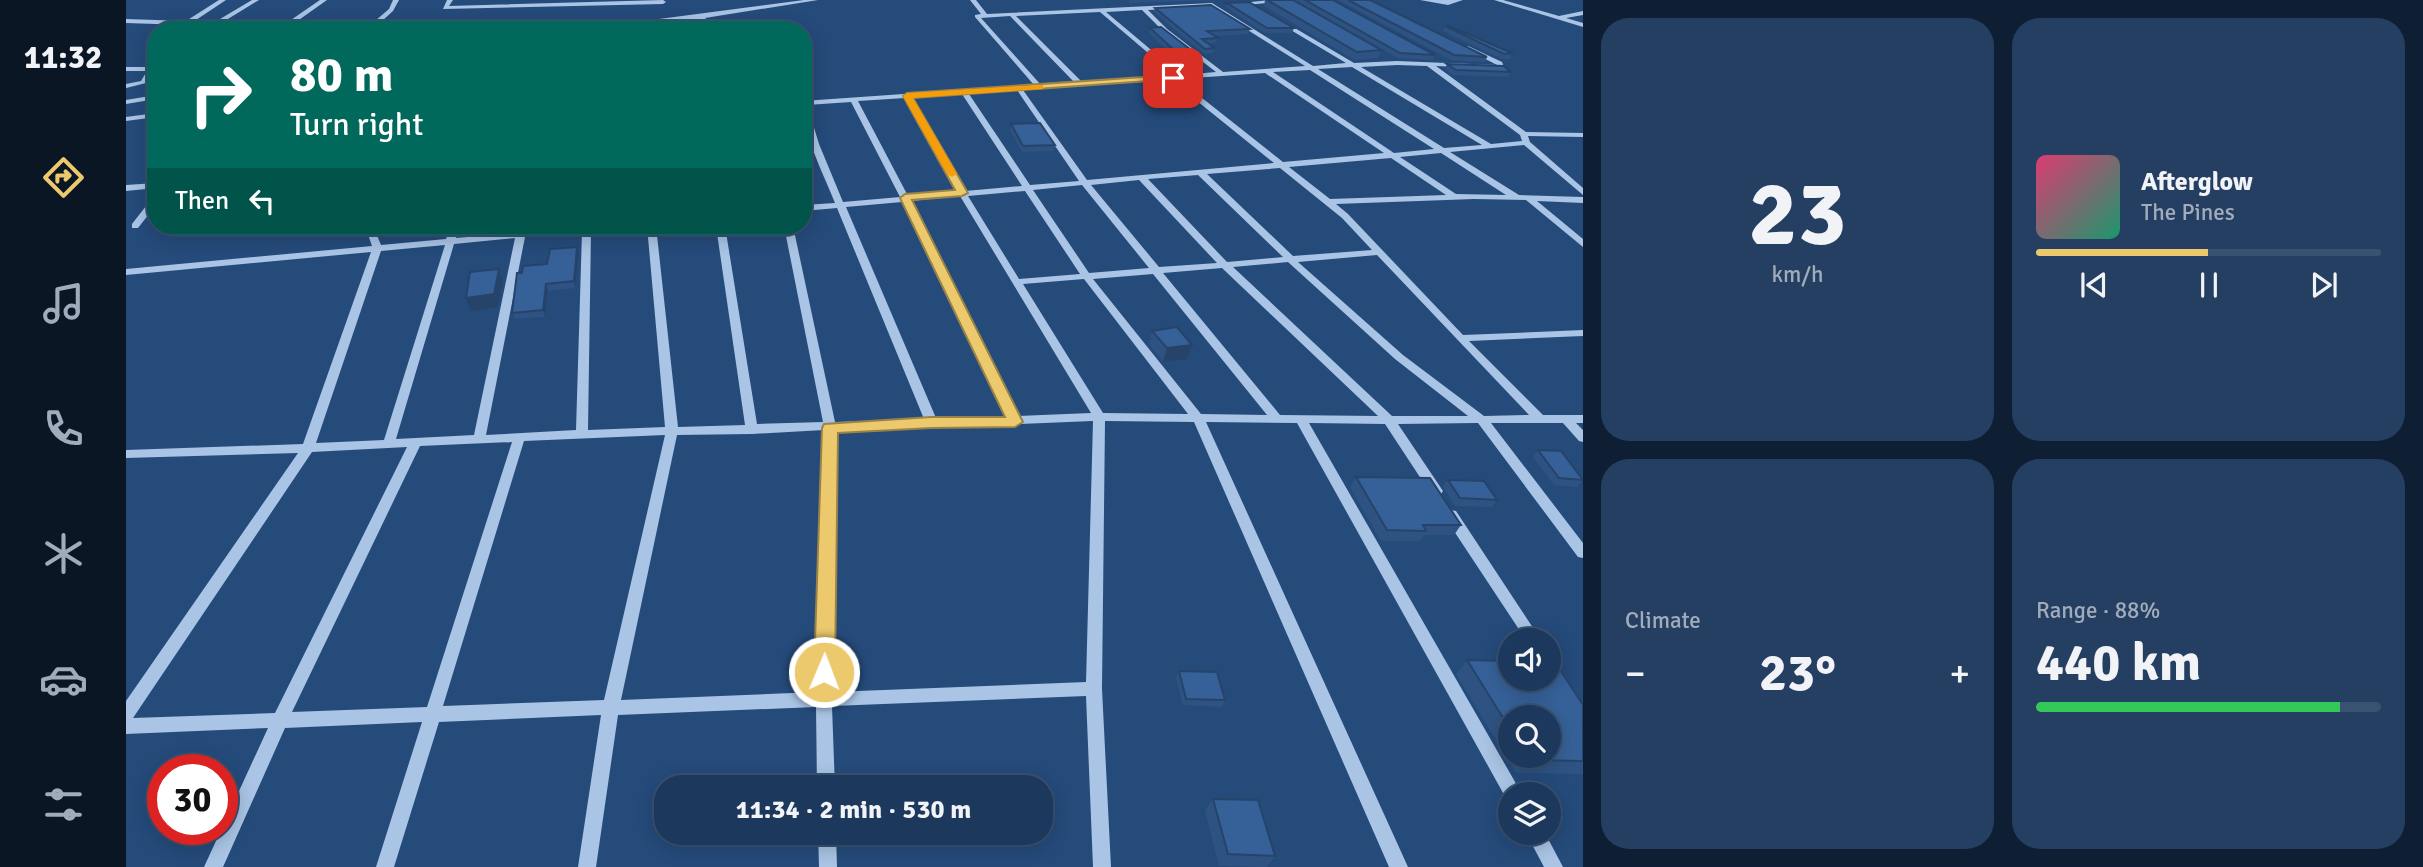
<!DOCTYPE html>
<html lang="en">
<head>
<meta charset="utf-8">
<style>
	:root { --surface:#1c385c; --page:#253f62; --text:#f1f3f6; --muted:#a0acbb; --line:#3a5272; --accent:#edc96e }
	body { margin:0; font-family:Signika,sans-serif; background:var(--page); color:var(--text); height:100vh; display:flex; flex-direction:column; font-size:26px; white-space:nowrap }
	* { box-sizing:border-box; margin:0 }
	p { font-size:23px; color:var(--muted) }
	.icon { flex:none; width:38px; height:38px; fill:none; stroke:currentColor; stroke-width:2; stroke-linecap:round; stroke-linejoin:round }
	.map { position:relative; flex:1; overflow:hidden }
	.side { display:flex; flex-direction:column; gap:18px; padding:18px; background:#0f1f33; width:840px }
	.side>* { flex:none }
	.hud { position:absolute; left:21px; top:21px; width:665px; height:214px; border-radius:28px; box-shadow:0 4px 18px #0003,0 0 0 2px var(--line); background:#00695c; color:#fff; overflow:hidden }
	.fabs { position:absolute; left:1372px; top:628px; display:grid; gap:14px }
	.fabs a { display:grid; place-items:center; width:63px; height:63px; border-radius:50%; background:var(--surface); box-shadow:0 4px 18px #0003,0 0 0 2px var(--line); font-size:35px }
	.speed { position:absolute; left:21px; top:754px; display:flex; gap:14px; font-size:35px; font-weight:700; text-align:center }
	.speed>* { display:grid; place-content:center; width:91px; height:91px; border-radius:50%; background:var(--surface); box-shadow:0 4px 18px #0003,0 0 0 2px var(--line); line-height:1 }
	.speed .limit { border:10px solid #d22; background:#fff; color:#111 }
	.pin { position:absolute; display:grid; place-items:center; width:60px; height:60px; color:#fff; margin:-30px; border-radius:14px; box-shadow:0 4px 10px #0006 }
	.me { position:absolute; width:77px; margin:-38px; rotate:1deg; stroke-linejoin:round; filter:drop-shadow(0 0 5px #0008) }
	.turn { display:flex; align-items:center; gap:24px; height:147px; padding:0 28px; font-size:32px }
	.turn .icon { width:91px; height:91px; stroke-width:2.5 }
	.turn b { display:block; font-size:49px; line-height:60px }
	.then { display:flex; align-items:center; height:66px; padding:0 28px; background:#0003; gap:14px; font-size:26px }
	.big { font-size:52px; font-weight:800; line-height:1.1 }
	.side .card { flex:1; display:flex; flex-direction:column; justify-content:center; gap:10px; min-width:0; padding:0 24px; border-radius:28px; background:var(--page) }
	.side .dial { align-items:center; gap:0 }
	.dial b { font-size:91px; line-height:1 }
	.song { display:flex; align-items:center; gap:21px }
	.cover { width:84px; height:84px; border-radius:10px; background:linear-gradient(135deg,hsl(340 70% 55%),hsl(160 70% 35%)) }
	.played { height:7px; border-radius:4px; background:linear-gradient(90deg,var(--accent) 50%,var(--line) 50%) }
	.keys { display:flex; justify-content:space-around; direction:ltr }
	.heat { display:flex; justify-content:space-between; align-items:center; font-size:38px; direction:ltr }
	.charge { height:10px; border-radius:5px; background:linear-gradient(90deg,#34c759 88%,var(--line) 0) }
	.side .tiles { flex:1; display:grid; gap:18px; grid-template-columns:repeat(2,1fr) }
	.trip { position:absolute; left:528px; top:775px; width:399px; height:70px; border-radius:28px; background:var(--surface); box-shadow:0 4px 18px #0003,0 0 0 2px var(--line); font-weight:800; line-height:70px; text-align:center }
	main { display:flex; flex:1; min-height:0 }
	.tab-bar { display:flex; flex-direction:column; width:126px; justify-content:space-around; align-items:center; background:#0b1625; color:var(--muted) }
	.tab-bar .icon { width:49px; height:49px }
	.tab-bar .current { color:var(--accent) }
	.tab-bar b { font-size:32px; color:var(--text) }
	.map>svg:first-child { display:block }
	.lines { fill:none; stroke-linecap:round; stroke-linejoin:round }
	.minor { fill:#a9c4e4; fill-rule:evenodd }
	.wall { fill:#2e5383; fill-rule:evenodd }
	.shaded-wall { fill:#26446a }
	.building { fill:#366198; stroke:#26446a; stroke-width:2 }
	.route { fill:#edc96e; stroke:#9a8348; stroke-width:2 }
	.slow { fill:#f59e0b }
</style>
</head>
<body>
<main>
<nav class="tab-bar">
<b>11:32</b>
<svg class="icon current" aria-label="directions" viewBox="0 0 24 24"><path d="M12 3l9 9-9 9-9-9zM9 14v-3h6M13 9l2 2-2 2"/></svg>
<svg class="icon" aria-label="music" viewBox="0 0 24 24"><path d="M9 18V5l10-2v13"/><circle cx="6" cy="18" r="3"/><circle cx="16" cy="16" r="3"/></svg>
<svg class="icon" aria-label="phone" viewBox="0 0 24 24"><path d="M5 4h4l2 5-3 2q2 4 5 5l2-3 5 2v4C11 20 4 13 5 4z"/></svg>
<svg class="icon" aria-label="climate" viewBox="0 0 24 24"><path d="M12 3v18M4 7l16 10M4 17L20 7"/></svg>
<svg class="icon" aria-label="car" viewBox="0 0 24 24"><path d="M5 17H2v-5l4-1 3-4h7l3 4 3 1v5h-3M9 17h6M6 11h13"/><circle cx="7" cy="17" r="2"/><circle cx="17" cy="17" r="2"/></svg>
<svg class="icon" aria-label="filters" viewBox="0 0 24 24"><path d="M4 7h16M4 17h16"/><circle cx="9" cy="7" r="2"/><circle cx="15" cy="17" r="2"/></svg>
</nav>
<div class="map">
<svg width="1457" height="867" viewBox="0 0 1457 867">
	<rect width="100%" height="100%" fill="#254b7b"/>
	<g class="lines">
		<path class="minor" d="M93,0H100L67,22H89L126,0H133L97,22H162L194,0H201L170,22L249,21L263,9L267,0H273L267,11L256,21L533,19L678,0H692L579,18L593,30H586L573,19L533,23L89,26L0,23V19L60,21Z
			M321,0H327L323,6L537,0L540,2L537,4L317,9Z
			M844,0H850L861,14L1086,3L1187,66L1220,63L1153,23V21H1157L1228,63L1271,61L1371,65L1340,49L1342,46L1376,62L1378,67L1375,69L1310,66L1400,132L1457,133V137L1402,136L1404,142L1457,188V195L1398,145L1324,152L1393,195L1457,197V203L1411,201L1457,239V247L1400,200L1348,199L1210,204L1222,214L1337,335L1457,330V336L1343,341L1417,415H1457V423H1450L1457,430V442L1453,441L1437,423H1365L1457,543V558L1452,557L1352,423L1272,424L1317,491L1315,494H1305L1259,424L1183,423L1396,794H1384V802L1381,800L1171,423L1080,422L1282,867H1263L1068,422L979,421L976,689L985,867H967L960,696L706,706L709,788H691L690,707L492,715L470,867H452L475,715L313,722L268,867H250L296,722L159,728L97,867H78L142,728L0,734V701L172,453L0,458V450L177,444L245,252L0,275V269L246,246L239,226H247L255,245L320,239L325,226H334L330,238L390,233L392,226H400V232L457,226H493L489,229L465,231L462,430L539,427L521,226H530L552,427L619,425L590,226H599L631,424L697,422L658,226H667L709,422L798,419L711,208L677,211V205L709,203C696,170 677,136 677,101L908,85L849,17V15L855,14ZM1085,7L1179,66L1097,72L1041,29L1022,10ZM1016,10L1037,31L1090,72L1055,75L980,12ZM974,12L1048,75L956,82L890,16ZM884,16L948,82L915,85L855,18ZM1271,65L1301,66L1394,135L1396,141L1365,144L1235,67ZM1226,67L1356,145L1318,148L1192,69ZM1184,70L1308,149L1268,153L1147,72ZM1139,73L1258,153L1157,162L1052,79ZM1045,80L1148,163L961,180L897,90ZM890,90H891L953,181L904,185L843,94ZM836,94L896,186L839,191L785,98ZM779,98L831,192L782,196L732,101ZM725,102L774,197L717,202L693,144L681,105ZM1315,153L1380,195L1330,194L1274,157ZM1265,158L1320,195L1204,199L1163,167ZM1154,168L1216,218L1246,250L1167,256L1081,174ZM1072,175L1157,257L1101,262L1022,179ZM1013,180L1091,263L1033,267L965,185ZM956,185L1023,268L963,273L907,190ZM899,191L954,274L893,279L842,196ZM834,196L965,413L892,416L785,201ZM776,202L880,416L810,418L720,207ZM456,232L450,430L360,435L399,237ZM389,238L348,435L270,439L328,244ZM319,245L258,440L190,443L255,251ZM1251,255L1403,415L1358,416L1277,355L1172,262ZM1162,262L1269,359L1342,416H1266L1107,267ZM1096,268L1252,416L1154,415L1037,273ZM1027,274L1141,415L1075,414L967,279ZM958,279L1062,414L977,413L897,284ZM967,421L960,682L706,692L710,430L884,424L889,426L894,424ZM698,430L690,692L495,700L551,435L626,434ZM539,435L478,700L317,706L398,441ZM386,442L301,707L166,712L294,446ZM281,447L149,713L7,718L186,452Z
			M1144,0H1172L1109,6L1106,4Z
			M1294,0H1337L1322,5Z
			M1368,0H1377L1433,16L1457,11V15L1440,18L1457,23V27Z
			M0,67H25L28,69L20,83L0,88V84L15,81L21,71H0Z
			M30,95V99L0,104V100Z
			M30,113V117L0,121V117Z
			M30,183V188L0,191V185Z
			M30,196V205L12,228H6V224L27,197Z
			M1325,510L1330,511L1415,640H1400L1320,519L1318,515L1320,511Z
			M692,833H710L711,867H693Z
			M1400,833H1419L1437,867H1418Z"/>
	</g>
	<path class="wall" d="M1003,0H1090L1003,3Z
		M1139,0H1167L1255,50L1252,58L1229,60L1138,6Z
		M1172,0H1207L1309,55L1307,60L1272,58L1173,2Z
		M1212,0H1244L1361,57L1359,62L1325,60Z
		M1101,3L1168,28L1166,33H1139L1100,7Z
		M1029,8L1124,29L1122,34L1088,36L1092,38L1090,43H1082L1088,48L1087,53L1078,54L1028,12Z
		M1319,26L1386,53L1384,59H1376L1317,31Z
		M1024,28L1065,50L1063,55L1047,56L1023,33Z
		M1321,64L1384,72L1382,77L1327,75L1319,69Z
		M885,124L929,145L928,151L896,152L884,130Z
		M453,254L449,288L422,291L419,317L389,319L386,313L421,264Z
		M1026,331L1066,345L1061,359L1037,362L1023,344Z
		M1412,450L1457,480L1451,487L1428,485L1407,457Z
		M1230,477L1335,525L1328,535H1298L1294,541H1255L1224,487Z
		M1322,480L1371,500L1366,507L1329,506L1317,487Z
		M1341,660L1457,705V774L1390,773L1330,674ZM1384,718L1423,756H1384Z
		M1053,671L1099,700L1096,707L1057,705L1050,678Z
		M1087,799L1149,856L1141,867L1093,866L1079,811Z"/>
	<path class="shaded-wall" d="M451,247L453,254L449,288L448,281Z
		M373,269L377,282L372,307L344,311L340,298Z
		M420,284L422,291L419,317L417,310Z
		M1066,345L1061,359L1037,362L1041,348Z"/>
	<path class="building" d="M1141,0H1167L1255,50L1231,52Z
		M1179,0H1207L1309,55L1274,53Z
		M1222,0H1244L1361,57L1328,55Z
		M1123,2L1168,28H1141L1101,3Z
		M1085,5L1124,29L1081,31L1092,38L1076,39L1088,48L1079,49L1029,8Z
		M1319,26H1323L1386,53L1378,54Z
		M1035,27L1065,50L1049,51L1024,28Z
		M1321,64L1378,66L1384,72L1330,70Z
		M914,123L929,145L897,146L885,124Z
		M451,247L448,281L420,284L417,310L386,313L391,273H396L397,266L421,264L424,249Z
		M373,269L368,294L340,298L344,272Z
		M1051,327L1066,345L1041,348L1026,331Z
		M1412,450L1435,451L1457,480L1433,478Z
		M1230,477L1304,478L1335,525H1297L1300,531L1261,530Z
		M1322,480L1358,481L1371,500L1334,498Z
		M1341,660L1384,661V679H1423V662H1429L1457,705V761L1404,760L1401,756H1423V718H1384V729Z
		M1053,671L1091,672L1099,700L1060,699Z
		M1087,799L1132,800L1149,856L1102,854Z"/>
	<path class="route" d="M1047,75L1050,76V79L787,98L842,193L836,196L786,200L897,422L889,427L805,428L712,433L709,672L706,678L698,681L691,678L688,672L696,428L698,424L805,417H879L774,198L779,194L829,190L777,96L781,93Z"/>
	<path class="slow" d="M914,85H917V89L787,98L831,174L826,177L821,174L777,96L781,93Z"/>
</svg>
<div class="fabs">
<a><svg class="icon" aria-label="sound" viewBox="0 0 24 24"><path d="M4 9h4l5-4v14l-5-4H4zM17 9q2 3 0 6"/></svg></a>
<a><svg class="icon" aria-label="search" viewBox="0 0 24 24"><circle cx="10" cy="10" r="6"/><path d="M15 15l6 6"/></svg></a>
<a><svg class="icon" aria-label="layers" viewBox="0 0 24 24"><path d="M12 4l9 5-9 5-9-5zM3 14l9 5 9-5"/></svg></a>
</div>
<div class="speed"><div class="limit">30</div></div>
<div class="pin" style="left:1047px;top:78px;background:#d93025"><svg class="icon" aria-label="arrive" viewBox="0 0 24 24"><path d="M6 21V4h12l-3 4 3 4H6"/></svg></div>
<svg class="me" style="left:698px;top:672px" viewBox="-20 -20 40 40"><circle r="17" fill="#edc96e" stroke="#fff" stroke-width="3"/><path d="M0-11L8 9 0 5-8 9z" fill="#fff"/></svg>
<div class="trip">11:34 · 2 min · 530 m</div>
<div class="hud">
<div class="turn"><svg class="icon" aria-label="right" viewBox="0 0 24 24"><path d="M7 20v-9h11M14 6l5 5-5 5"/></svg><div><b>80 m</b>Turn right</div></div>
<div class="then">Then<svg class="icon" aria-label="left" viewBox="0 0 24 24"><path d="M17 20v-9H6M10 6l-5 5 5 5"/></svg></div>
</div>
</div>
<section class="side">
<div class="tiles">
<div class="card dial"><b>23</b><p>km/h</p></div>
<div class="card">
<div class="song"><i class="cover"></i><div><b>Afterglow</b><p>The Pines</p></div></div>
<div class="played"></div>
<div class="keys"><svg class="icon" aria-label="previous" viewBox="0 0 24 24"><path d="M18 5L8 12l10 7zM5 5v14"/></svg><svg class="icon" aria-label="pause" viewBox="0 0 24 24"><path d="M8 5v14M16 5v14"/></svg><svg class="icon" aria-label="next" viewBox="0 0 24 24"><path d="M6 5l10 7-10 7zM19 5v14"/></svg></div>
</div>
<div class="card"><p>Climate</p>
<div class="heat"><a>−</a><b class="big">23°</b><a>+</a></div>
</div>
<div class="card"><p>Range · 88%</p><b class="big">440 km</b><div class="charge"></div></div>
</div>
</section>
</main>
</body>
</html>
